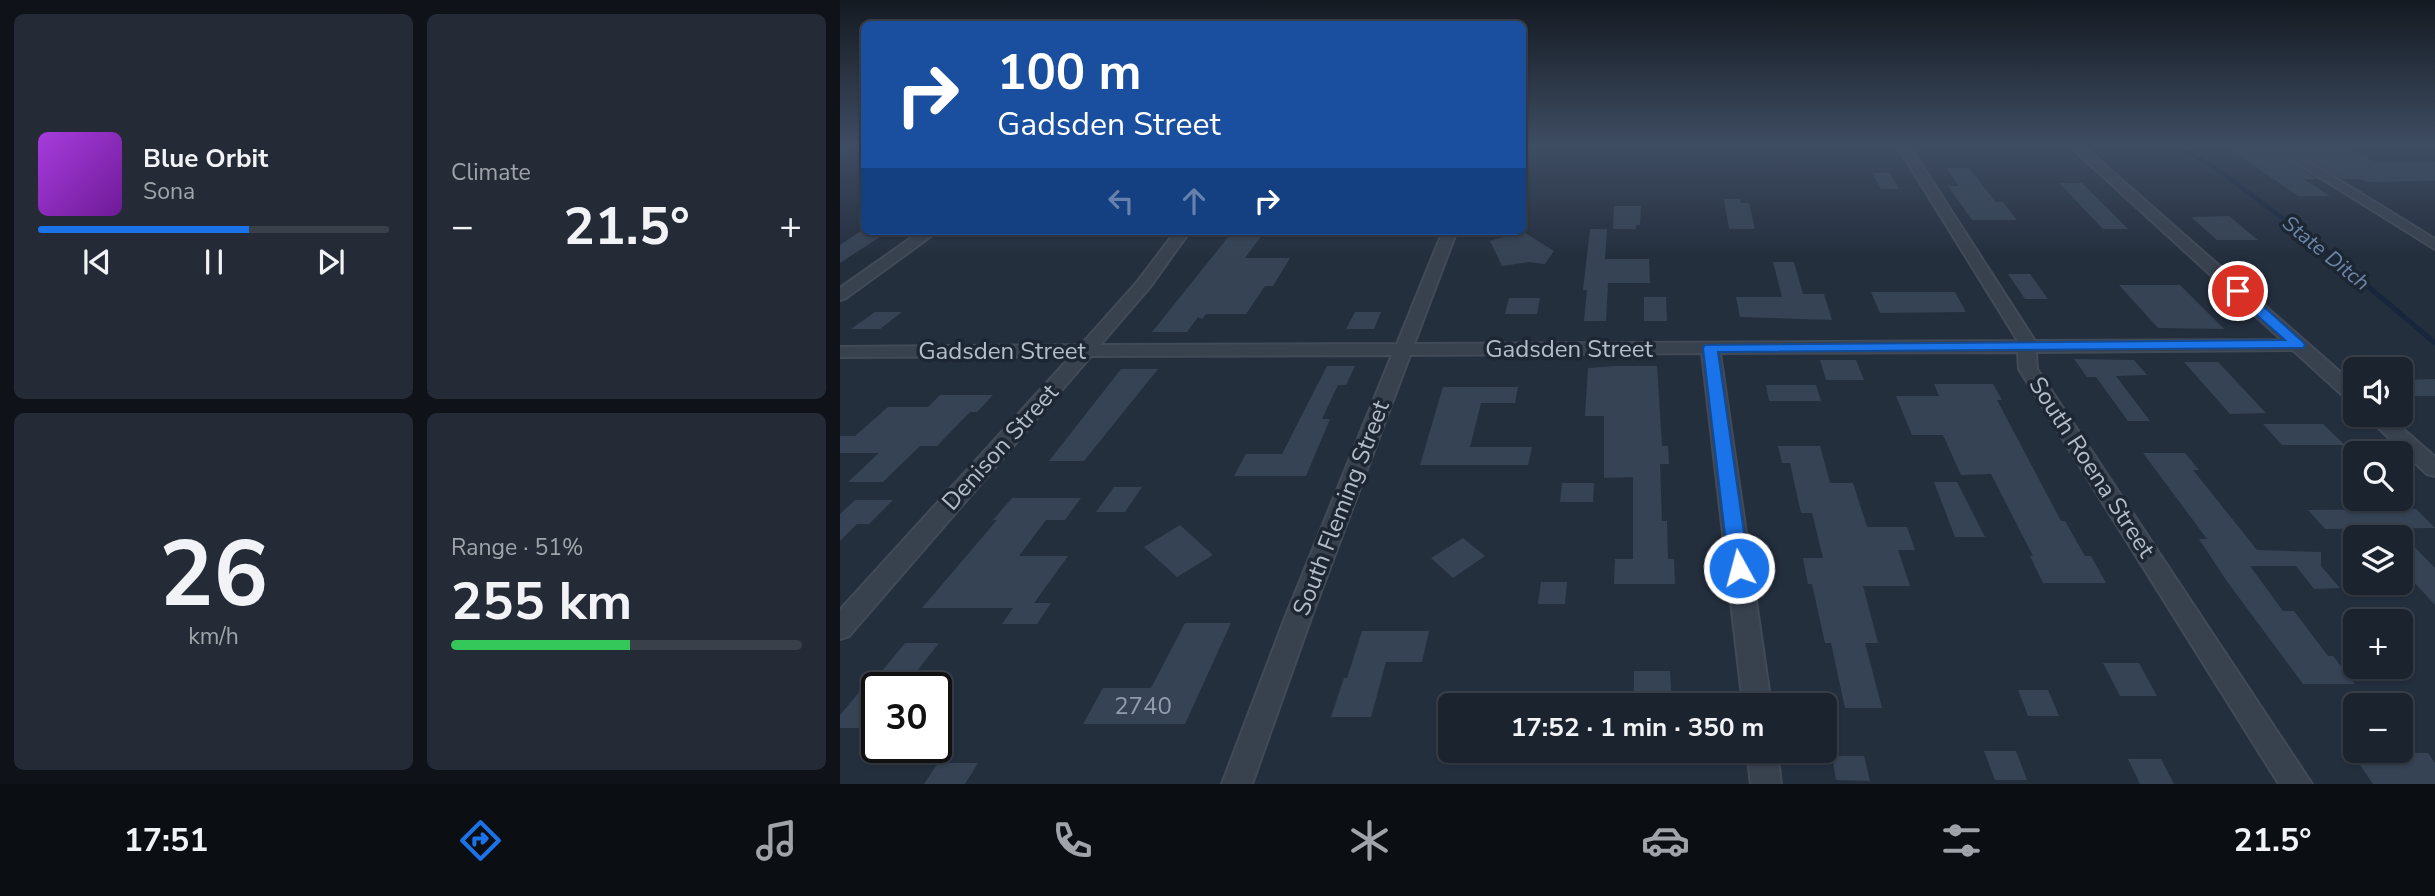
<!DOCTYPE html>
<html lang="en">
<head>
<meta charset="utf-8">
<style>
	:root { --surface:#1b232e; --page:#242b36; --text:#f1f3f6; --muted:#a0a4aa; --line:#39404a; --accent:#1a73e8 }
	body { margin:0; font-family:"Nunito Sans",sans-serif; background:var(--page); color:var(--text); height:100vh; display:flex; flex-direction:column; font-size:26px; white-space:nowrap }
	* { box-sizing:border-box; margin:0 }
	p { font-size:23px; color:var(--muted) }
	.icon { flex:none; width:38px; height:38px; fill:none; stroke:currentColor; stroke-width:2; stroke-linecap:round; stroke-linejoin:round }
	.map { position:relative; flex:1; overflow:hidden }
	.drawer { display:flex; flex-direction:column; gap:14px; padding:14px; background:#0f1319; width:840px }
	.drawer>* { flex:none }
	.guide { position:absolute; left:21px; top:21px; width:665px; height:214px; border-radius:10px; box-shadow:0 2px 5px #0004,0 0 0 2px var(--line); background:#1a4fa0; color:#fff; overflow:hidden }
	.tools { position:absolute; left:1503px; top:357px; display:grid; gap:14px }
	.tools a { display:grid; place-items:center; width:70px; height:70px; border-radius:10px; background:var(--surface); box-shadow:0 2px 5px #0004,0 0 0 2px var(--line); font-size:35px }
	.speed { position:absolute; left:21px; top:672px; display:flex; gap:14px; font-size:35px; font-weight:700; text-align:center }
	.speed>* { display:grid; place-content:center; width:91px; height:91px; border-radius:50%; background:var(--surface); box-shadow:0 2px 5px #0004,0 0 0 2px var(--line); line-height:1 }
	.speed .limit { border:4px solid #111; border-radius:10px; background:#fff; color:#111 }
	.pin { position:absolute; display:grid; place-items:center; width:60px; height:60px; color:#fff; margin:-30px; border:4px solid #fff; border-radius:50%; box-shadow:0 2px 7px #0007 }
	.me { position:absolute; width:77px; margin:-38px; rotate:353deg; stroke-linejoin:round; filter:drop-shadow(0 0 5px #0008) }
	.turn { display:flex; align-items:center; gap:24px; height:147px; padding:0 21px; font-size:32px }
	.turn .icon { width:91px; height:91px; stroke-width:2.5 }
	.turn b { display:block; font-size:49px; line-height:60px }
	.lanes { display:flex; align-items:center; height:66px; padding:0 21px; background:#0003; justify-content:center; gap:35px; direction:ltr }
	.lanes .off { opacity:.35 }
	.big { font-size:52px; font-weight:700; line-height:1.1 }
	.drawer .widget { flex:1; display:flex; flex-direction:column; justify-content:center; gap:10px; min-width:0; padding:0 24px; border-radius:10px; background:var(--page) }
	.drawer .dial { align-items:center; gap:0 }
	.dial b { font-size:91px; line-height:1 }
	.song { display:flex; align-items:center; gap:21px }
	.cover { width:84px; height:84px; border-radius:10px; background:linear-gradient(135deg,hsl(280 70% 55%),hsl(280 70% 35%)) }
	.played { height:7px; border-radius:4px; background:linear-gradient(90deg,var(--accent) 60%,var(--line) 60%) }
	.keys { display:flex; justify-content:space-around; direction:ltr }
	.heat { display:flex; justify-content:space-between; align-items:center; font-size:38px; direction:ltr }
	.charge { height:10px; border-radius:5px; background:linear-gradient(90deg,#34c759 51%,var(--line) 0) }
	.drawer .tiles { flex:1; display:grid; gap:14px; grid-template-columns:repeat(2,1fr) }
	.trip { position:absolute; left:598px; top:693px; width:399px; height:70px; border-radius:10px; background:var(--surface); box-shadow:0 2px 5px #0004,0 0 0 2px var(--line); font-weight:700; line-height:70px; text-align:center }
	.menu { display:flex; height:112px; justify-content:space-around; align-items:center; background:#0b0e12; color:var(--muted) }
	.menu .icon { width:49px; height:49px }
	.menu .current { color:var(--accent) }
	.menu b { font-size:32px; color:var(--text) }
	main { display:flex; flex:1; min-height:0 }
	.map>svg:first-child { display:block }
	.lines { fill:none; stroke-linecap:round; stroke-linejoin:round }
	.stream-far1 { stroke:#17263c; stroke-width:4.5 }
	.stream { stroke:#17263c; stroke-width:5 }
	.building { fill:#364354 }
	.minor-casing { stroke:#414a57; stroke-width:4 }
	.minor { fill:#38414e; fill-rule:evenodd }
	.route { fill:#1a73e8; stroke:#114b97; stroke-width:2 }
	.labels { text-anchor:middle; stroke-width:7; stroke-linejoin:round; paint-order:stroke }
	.far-water-label { font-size:21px; font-style:italic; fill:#6d86a8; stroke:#1d2633 }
	.street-label { font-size:24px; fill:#b4bcc9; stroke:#1d2633 }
	.near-number-label { font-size:24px; fill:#929caa }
</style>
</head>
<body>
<main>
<section class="drawer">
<div class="tiles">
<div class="widget">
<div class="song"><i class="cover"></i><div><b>Blue Orbit</b><p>Sona</p></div></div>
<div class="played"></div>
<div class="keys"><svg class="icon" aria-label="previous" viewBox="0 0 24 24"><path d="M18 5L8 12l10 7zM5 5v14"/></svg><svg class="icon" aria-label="pause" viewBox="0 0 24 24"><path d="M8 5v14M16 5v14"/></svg><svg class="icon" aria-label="next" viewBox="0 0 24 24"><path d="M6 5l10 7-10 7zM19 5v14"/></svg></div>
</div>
<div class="widget"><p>Climate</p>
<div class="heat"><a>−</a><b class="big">21.5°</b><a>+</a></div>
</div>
<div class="widget dial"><b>26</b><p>km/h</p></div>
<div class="widget"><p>Range · 51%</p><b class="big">255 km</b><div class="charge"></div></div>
</div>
</section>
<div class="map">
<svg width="1595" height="784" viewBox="0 0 1595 784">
	<rect width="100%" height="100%" fill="#242f3e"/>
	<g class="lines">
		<path class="stream-far1" d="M1337,147L1374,167L1492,255"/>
		<path class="stream" d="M1490,254L1595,343"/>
	</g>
	<path class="building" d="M1387,147H1429L1477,179H1463L1490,196H1458Z
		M1449,147H1507L1535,162H1595V181L1527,182L1522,179H1502Z
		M1106,168H1129L1156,202H1163L1177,220H1132L1108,186H1119Z
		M1032,173H1050L1059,189H1041Z
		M1219,183H1242L1288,229H1263Z
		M884,199H900L901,203H909L915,229H889Z
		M774,206H801L800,225H796V229H773Z
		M1389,216L1418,240H1377L1351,217Z
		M24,229L46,233L0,263V245Z
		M750,229H767L765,259H809L810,283H768L766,321H744L747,290H743Z
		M393,231H425L405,258H450L433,286H425L406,314H366L362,319L358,317L347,332H312Z
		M682,231L714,251L705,264L689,262L662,266L650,241Z
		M933,262H954L963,294H984L992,320L900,317L896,297H942Z
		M1168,274H1190L1208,299H1185Z
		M1279,285H1340L1384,329L1318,328Z
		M1031,292H1115L1126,312L1040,313Z
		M804,297H826L827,321H804Z
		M669,298H700L697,314H665Z
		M35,312H62L40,329H11Z
		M515,312H541L534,329H506Z
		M1234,359L1294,360L1307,375L1276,376L1310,421H1288L1256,377H1247Z
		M980,360H1016L1024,380H986Z
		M1344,362H1378L1426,413L1390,414Z
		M487,366H515L506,385H498L482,419H490L466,476H394L406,454H442Z
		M776,366H817L822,446H828L829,464H820L822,521H827L828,559H834L835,584H774L775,559H793V477L764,478V416H745L748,368Z
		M281,369H318L244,461H209Z
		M1595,379V396H1561V380Z
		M1094,384H1153L1162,400H1157L1221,521H1225L1245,556H1251L1266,583H1203L1190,556H1193L1151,474L1121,475L1103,435H1072L1056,396H1099Z
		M926,385H976L981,401H929Z
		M603,387H678L675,403H641L630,447H692L688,465H580Z
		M100,395H153L137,412H130L97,446H80L43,482H8L39,453H0V436H15L48,407H88Z
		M1423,424H1483L1505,445H1442Z
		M938,446H980L990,483H1013L1027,527H1067L1075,550H1058L1070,586H1023L1038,643H1025L1042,708H1005L991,643H985L972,584H968L963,558H983L972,513H961L950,463H942Z
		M1303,453H1345L1359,470H1353L1417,550L1481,552V566L1500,588L1474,589L1456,566H1410L1443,611H1454L1488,656H1493L1515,684H1463L1386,580L1359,539H1367Z
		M1094,482H1117L1145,537H1115Z
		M722,483H754L753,502H720Z
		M274,487H302L285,512H256Z
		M172,498H241L225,520H206L179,556H228L194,603H211L197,624H162L173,608H82L157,520H153Z
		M15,500H53L29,524H17L0,541V514Z
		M1576,509L1595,528L1485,529L1468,510Z
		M340,525L373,555L337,577L304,547Z
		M1561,533L1595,568V605L1561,568Z
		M623,538L645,556L613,578L591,558Z
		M701,582H727L725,604H698Z
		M345,623H391L345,724H243L263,688H311Z
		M522,631H589L582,662H546L531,717H491L504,678H507Z
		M65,643H99L73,676H38Z
		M1263,663H1299L1317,696H1280Z
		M794,671H830L832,705H794Z
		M21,690H37V723L33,728H0V715Z
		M1178,690H1208L1219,716H1188Z
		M1144,751H1176L1187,780H1155Z
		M1512,753H1588L1595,763V784H1533Z
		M992,756H1024L1030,781L996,780Z
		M1288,759H1321L1334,784H1300Z
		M98,763H138L125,784H84Z"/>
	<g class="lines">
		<defs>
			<path id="minor" d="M0,147H9L0,152Z
				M1058,147H1070L1195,341L1442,340L1231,147H1244L1516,386V403L1509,401L1453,350L1196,352L1197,369L1472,784H1439L1179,369L1178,352L880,353L931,705H903L862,353L570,355L471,618L412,784H382L445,618L552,355L251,356L9,636L0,639V610L231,356L0,357V347L241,345L298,281L336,231H350L310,287L260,345L557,344L603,231L616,233L574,344L1178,341Z
				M1431,147H1445L1595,239V249Z
				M81,231H98L6,298L0,300V288Z
				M1525,415H1547L1595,457V476L1587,474Z
				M907,751H937L941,784H911Z"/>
		</defs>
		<use href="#minor" class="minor-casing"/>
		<use href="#minor" class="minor"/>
	</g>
	<linearGradient id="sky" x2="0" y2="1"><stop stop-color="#141a22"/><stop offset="0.57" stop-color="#3f4d63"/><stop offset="1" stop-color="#3f4d63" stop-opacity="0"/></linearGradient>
	<rect width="1595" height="256" fill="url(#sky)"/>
	<path class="route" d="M1398,287L1403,288L1463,342L1465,345L1463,348L878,352L909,568L906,573L899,576L891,573L889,568L863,348L865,345L1445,340L1393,294L1391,291Z"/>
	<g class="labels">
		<g class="far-water-label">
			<text transform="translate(1486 253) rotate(39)" y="7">State Ditch</text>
		</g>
		<g class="street-label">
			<text x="729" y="357">Gadsden Street</text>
			<text x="162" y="359">Gadsden Street</text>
			<text transform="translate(160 447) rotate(-48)" y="8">Denison Street</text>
			<text transform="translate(1252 467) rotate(57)" y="8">South Roena Street</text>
			<text transform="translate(501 508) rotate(-69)" y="8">South Fleming Street</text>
		</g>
		<g class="near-number-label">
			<text x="303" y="714">2740</text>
		</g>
	</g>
</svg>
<div class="tools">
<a><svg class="icon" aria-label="sound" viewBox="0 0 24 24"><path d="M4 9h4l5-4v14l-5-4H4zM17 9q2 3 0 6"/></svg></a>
<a><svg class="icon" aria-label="search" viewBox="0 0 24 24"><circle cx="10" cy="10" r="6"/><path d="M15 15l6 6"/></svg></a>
<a><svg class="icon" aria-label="layers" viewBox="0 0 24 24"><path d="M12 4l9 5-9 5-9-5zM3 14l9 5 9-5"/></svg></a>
<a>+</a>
<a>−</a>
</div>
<div class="speed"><div class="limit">30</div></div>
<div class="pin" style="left:1398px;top:291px;background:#d93025"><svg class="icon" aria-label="arrive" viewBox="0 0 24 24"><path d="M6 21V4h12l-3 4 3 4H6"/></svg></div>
<svg class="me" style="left:899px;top:568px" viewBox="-20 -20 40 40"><circle r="17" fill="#1a73e8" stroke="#fff" stroke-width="3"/><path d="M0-11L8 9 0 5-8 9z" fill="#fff"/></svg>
<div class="trip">17:52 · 1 min · 350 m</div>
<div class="guide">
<div class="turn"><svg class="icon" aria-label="right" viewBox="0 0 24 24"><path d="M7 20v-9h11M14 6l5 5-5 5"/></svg><div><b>100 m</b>Gadsden Street</div></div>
<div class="lanes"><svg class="icon off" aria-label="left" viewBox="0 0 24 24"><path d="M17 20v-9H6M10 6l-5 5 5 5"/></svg><svg class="icon off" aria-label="ahead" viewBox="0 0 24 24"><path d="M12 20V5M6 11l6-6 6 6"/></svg><svg class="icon" aria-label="right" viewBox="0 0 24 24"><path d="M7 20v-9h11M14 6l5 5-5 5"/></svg></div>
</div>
</div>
</main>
<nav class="menu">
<b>17:51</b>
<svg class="icon current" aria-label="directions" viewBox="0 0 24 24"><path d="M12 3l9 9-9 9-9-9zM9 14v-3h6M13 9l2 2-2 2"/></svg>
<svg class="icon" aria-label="music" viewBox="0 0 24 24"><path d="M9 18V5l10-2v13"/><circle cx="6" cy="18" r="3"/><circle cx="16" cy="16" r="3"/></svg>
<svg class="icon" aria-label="phone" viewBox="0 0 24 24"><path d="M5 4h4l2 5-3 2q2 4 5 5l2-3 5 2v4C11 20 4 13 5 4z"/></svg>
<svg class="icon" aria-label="climate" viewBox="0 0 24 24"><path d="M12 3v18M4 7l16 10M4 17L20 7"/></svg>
<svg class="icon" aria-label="car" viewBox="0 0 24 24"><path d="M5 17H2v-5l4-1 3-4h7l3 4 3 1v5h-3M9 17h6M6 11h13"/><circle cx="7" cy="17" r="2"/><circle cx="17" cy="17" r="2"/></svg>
<svg class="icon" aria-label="filters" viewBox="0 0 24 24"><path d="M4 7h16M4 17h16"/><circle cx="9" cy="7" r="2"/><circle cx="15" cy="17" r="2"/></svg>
<b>21.5°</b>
</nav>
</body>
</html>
